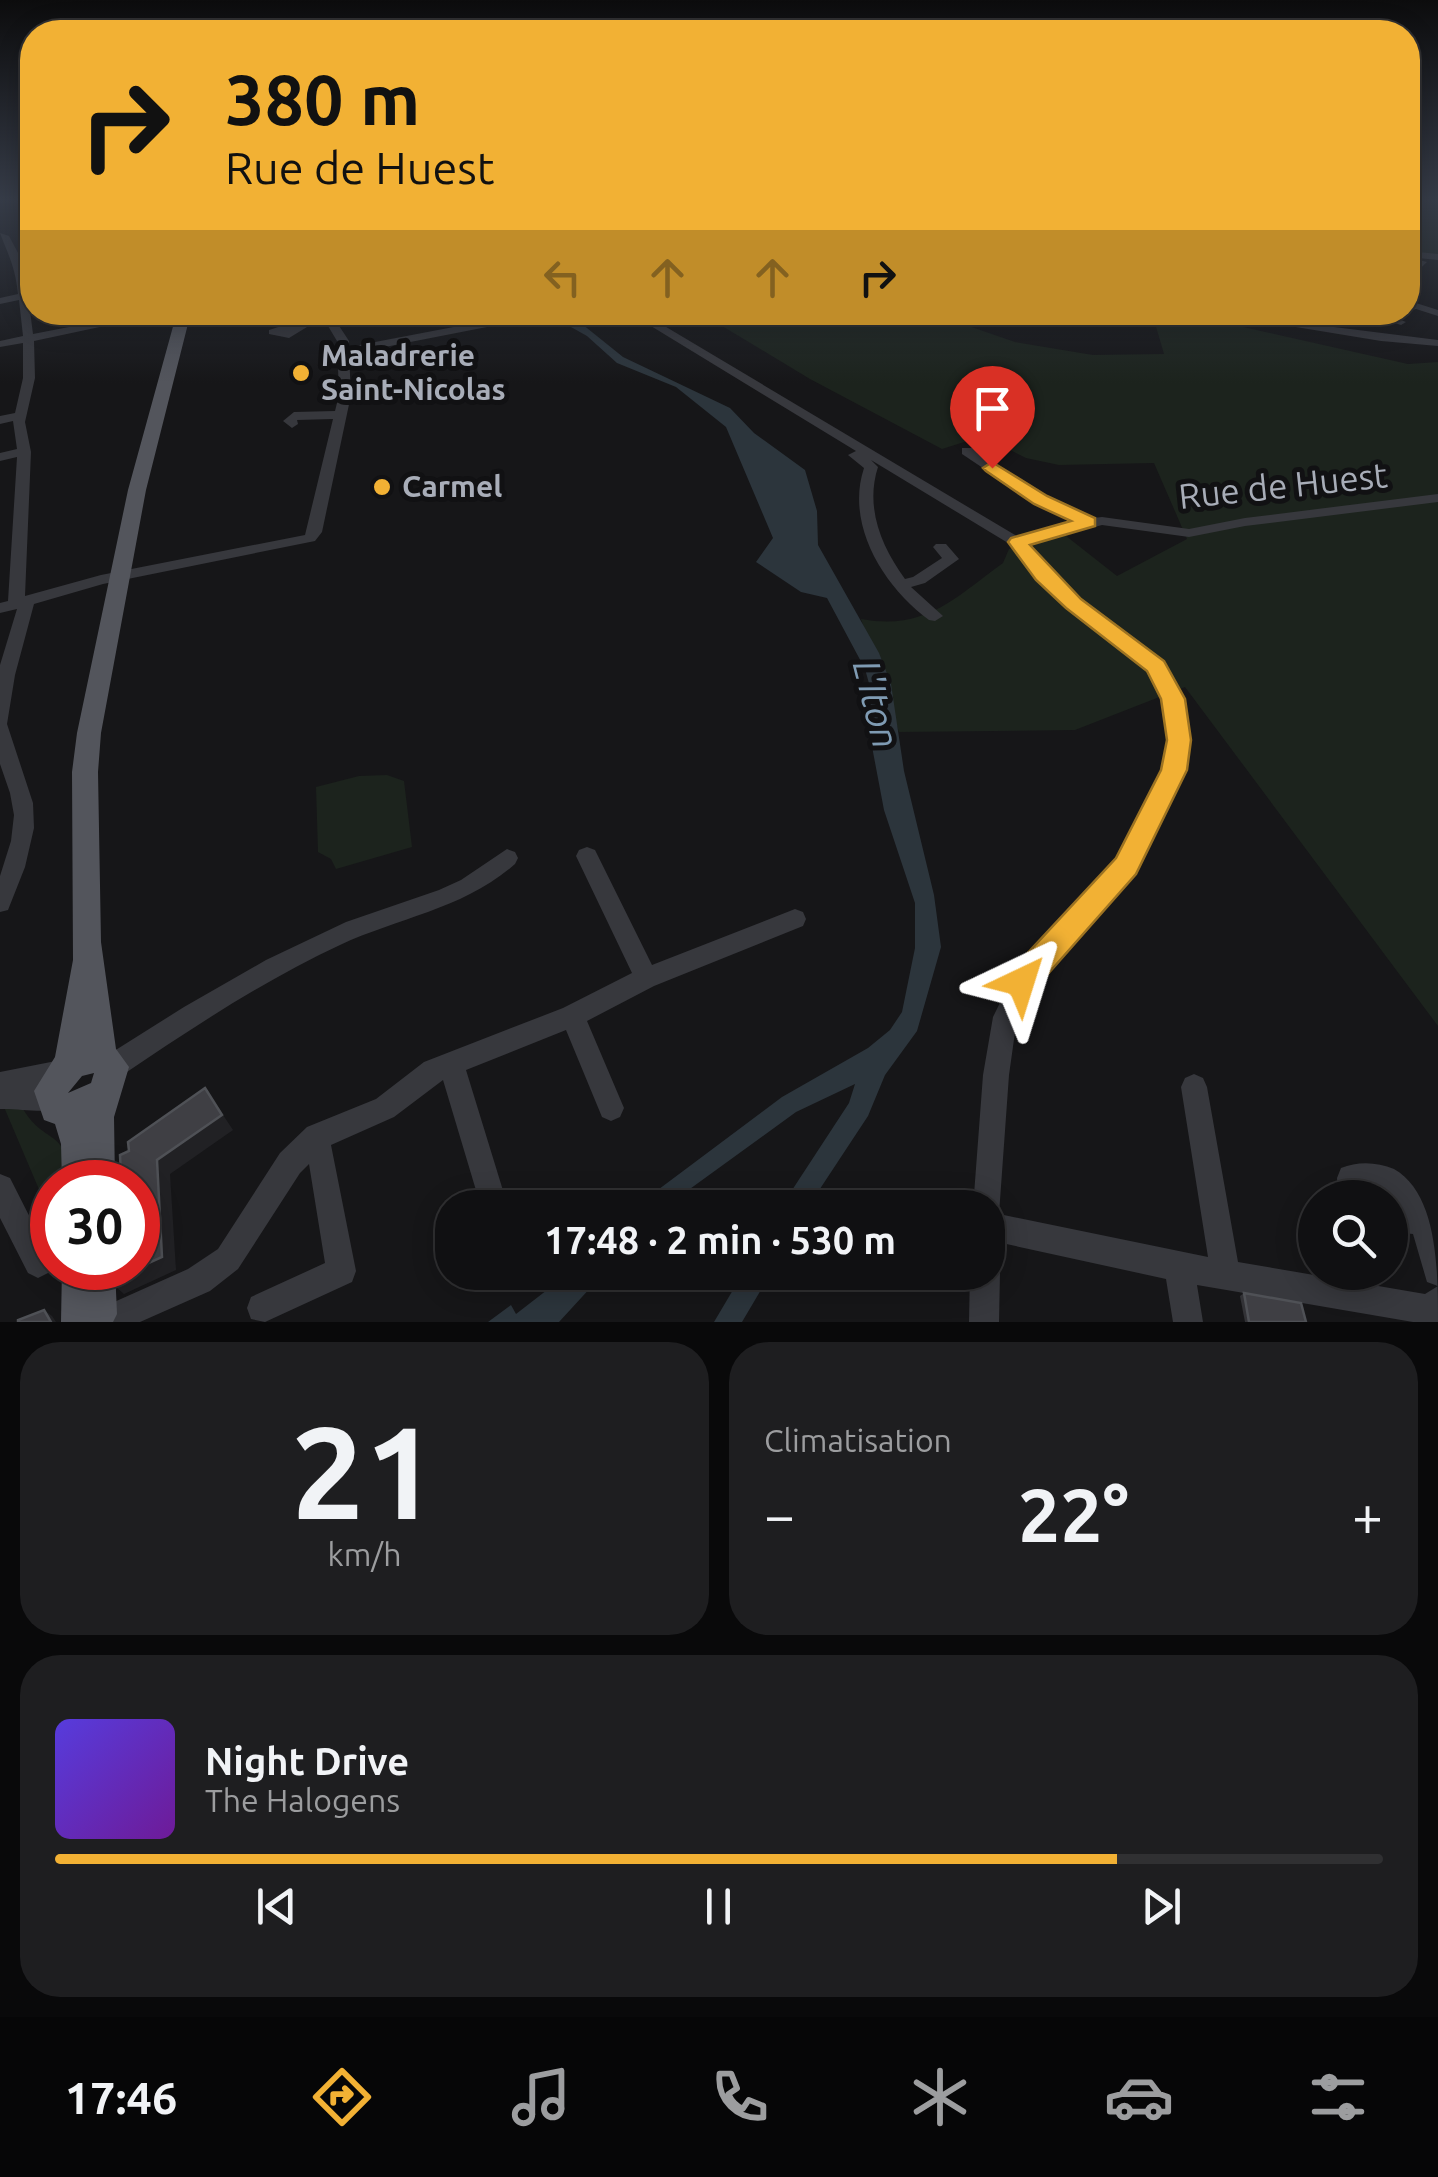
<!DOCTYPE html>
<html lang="fr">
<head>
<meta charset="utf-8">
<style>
	:root { --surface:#101012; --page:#1e1e20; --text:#f1f3f6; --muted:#9c9d9f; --line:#303032; --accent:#f2b134 }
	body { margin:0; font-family:Ubuntu,sans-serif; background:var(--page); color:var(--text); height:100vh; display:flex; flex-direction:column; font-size:38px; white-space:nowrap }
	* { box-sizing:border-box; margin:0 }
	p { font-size:32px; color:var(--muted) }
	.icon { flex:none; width:55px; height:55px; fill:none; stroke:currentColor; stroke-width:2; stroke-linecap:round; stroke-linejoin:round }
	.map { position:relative; height:1322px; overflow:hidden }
	.side { display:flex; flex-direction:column; gap:20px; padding:20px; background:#09090a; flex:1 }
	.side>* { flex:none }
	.banner { position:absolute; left:20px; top:20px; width:1400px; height:305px; border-radius:40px; box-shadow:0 5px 25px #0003,0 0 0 2px var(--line); background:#f2b134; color:#111; overflow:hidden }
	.buttons { position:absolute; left:1298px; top:1180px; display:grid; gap:20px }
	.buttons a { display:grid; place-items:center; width:110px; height:110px; border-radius:50%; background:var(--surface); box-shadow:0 5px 25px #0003,0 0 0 2px var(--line); font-size:50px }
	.speed { position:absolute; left:30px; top:1160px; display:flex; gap:20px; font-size:50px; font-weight:700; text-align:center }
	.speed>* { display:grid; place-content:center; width:130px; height:130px; border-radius:50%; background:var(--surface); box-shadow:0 5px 25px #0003,0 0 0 2px var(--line); line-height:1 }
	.speed .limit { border:15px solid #d22; background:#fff; color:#111 }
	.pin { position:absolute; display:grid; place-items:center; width:85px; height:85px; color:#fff; margin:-102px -42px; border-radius:50% 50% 50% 0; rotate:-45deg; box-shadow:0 0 10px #0007 }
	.pin .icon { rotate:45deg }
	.me { position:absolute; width:110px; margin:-55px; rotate:41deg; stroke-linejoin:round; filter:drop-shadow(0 0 8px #0008) }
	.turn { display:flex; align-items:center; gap:35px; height:210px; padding:0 40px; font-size:45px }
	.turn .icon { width:130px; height:130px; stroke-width:2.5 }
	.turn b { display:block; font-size:70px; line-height:85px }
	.lanes { display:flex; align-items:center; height:95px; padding:0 40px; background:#0003; justify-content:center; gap:50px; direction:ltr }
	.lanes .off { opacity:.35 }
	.big { font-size:75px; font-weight:700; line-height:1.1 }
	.side .widget { flex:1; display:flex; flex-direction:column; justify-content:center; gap:15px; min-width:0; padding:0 35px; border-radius:40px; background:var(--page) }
	.side .dial { align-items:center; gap:0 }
	.dial b { font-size:130px; line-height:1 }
	.song { display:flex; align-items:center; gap:30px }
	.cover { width:120px; height:120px; border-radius:15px; background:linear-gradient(135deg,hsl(250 70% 55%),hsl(280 70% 35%)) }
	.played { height:10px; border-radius:5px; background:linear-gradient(90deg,var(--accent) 80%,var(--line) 80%) }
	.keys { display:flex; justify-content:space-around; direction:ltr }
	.heat { display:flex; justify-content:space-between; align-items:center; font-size:55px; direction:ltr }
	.side .tiles { flex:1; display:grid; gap:20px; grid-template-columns:1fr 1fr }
	.widget:last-child { grid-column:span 2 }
	.trip { position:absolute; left:435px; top:1190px; width:570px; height:100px; border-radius:40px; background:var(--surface); box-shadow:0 5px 25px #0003,0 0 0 2px var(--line); font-weight:700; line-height:100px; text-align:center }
	.dock { display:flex; height:160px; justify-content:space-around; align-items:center; background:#060607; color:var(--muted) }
	.dock .icon { width:70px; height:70px }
	.dock .active { color:var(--accent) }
	.dock b { font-size:45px; color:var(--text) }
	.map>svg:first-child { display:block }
	.green { fill:#1c231d }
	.water { fill:#2c353c }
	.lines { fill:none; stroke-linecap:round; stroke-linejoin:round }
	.minor { fill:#37383d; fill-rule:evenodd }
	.major { fill:#53555c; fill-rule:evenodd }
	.wall { fill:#323236 }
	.shaded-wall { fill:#212124 }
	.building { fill:#3f3f44; stroke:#4f5156; stroke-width:2.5 }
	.route { fill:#f2b134; stroke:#9d7322; stroke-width:2.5 }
	.poi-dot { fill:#f2b134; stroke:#111113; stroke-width:4 }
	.labels { text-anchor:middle; stroke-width:10; stroke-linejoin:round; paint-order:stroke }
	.far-poi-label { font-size:30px; font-weight:bold; fill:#a8adb8; stroke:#111113; text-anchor:start }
	.street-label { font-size:35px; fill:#a8adb8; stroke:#111113 }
	.water-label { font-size:38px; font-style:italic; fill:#7f9bb3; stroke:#111113 }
</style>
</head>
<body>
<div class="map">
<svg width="1438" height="1322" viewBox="0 0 1438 1322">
	<rect width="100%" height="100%" fill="#161618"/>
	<path class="green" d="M1408,198H1438V256L1408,253Z
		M713,313H931L1015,342L1093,355L1164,354L1152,313L1202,326L1217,321L1408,364L1438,362V1026L1185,687L1075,730L899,732L861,619C925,631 955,598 1003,563L1009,549L1061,532L1117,576L1187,539L1154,463L1059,465L1026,458L983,436L942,449L810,379L722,326Z
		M387,775L404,781L412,847L336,869L331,859L318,852L316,787L359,776Z
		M4,1107L23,1109C46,1147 69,1127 67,1182H52V1220Z"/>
	<path class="water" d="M546,313L582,324L623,357L730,408L754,433L805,470L817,511L818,545L879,653L891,684L904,771L934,895L941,947L917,1031L885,1075L868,1116L808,1207H781L849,1103L855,1084L796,1112L665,1207H635L782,1097L868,1048L890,1030L902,1012L915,948V903L884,810L870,736V687L865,669L827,598L801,592L756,562L773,538L726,427L676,387L617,363L587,336Z
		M569,1273H604L559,1322H488L511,1305L516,1314Z
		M743,1273H771L742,1322H714Z"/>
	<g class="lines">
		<path class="minor" d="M0,233L9,236L24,264L33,334L146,312H170L34,341L35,378L25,422L31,452L25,596L101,575L305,535L333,419L297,420L298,424L292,428L283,421L294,412L335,411L339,395L337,341L328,326L307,327L289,338L269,334V330L294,322L324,320L319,312H330L349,341V347L485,321L495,317L496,312H506L504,321L492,326L349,354L351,395L322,532L315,541L103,584L34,604L15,675L7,724L33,803L34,828L25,867L8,910L0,912V876L11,841L14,815L10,793L0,764V665L17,609L0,613V603L8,601L17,457L0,461V453L17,449L13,421L0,424V416L15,413L23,378V343L0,347V341L23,336L19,300L0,304V298L18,294C15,266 9,257 0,233Z
			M1408,251L1438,254V260L1408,257Z
			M1419,260L1427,262L1408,280V272Z
			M1416,303L1438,310V316L1416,309L1408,311V305Z
			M628,312H641L1020,538L1078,523L1035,503L962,454V448H972C997,465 1075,523 1102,517L1189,529L1245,518L1438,494V502L1245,526L1189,537L1102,525L1028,545L1050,573L1080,599L1162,663L1182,699L1189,752L1134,872L1034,982L1017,1018L1009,1075L999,1214L1208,1257L1181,1087L1185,1078L1194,1074L1203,1078L1207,1087L1238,1262L1425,1294L1438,1286L1427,1282L1413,1234L1390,1232V1204H1396C1387,1195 1381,1192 1367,1192L1366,1198H1338L1337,1178L1341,1168C1358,1161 1377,1162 1394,1169C1438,1194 1438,1271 1438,1322H1413L1197,1285L1203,1322H1173L1166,1279L988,1240V1208H973L983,1075L993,1017L1018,966L1118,860L1169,752L1164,699L1149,671L1068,607L1038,579L1013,546L871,460L878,467C865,507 881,546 905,579L913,577L942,558L933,547L936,544H946L959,559L925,583L911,587L943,616L935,621L929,620C884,587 845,525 864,468L848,455L856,451Z
			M1204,312H1243L1316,324L1323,315L1344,312L1331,319L1326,326L1438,340V346L1381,341Z
			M1360,312H1379L1406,322L1401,325Z
			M587,847L595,850L652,965L795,909L803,912L806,919L803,926L654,986L587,1021L624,1108L620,1117L611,1121L602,1117L566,1030L466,1070L505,1197L501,1207H481L443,1080L394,1117L331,1145L356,1271L352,1282L265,1322L251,1319L247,1308L251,1297L325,1263L309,1164L300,1173L238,1269L210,1291L140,1322H90L94,1311L188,1269L218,1249L280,1153L307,1127L376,1099L424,1062L563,1008L632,973L576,856L579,850Z
			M507,849L515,852L518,858L515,864C464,909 400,917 340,945C263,981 192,1028 121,1076L112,1079L103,1076L99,1067L103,1058L184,1007L266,960L346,922L439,890L461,880Z
			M61,1060L70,1063L74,1072L70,1081L52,1086L60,1090L64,1099L60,1108C46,1114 17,1108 0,1109V1072Z
			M0,1174L10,1178L48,1253L52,1262L48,1273L38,1278L28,1273L0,1218Z
			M988,1258L996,1261L1000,1272L999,1322H969L970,1272H988Z"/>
		<path class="major" d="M177,312H191L146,490L101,733L98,772L101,942L116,1049L129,1067L114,1117L115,1182H62L61,1144L55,1124L44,1120L34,1091L55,1057L73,960L72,772L77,733L128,490ZM94,1073L91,1083L68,1093L82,1076Z
			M62,1268H115L117,1314L113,1322H61Z"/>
	</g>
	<path class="wall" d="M1244,1293L1306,1322H1245L1240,1296Z"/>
	<path class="shaded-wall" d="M205,1088L233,1130L170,1174L176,1270L124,1294L109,1281L157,1160Z
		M44,1310L52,1316L56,1322H51Z"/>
	<path class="building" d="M205,1088L222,1115L157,1160L162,1257L109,1281V1268H138V1182H108V1180L121,1174L120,1155L129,1151L128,1142Z
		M1244,1293L1301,1303L1306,1322H1249Z
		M44,1310L51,1322H18V1320Z"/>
	<linearGradient id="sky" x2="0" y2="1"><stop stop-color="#0c0c0d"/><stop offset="0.52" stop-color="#363c48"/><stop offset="1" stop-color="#363c48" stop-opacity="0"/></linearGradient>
	<rect width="1438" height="383" fill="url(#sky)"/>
	<path class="route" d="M992,462L1047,496L1095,518V526L1030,545L1081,599L1164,661L1185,699L1191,740L1187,770L1136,874L1032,992L1021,996L1010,992L1006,982L1010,972L1116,858L1161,770L1167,740L1161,699L1147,671L1066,608L1036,580L1008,542L1011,538L1071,521L1034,504L986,471L983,468Z"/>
	<g class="poi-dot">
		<circle cx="301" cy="373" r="10"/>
		<circle cx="382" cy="487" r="10"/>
	</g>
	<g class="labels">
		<g class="far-poi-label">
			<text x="321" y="366">Maladrerie<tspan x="321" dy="34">Saint-Nicolas</tspan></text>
			<text x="402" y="497">Carmel</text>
		</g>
		<g class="street-label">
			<text transform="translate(1283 486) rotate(-6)" y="12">Rue de Huest</text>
		</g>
		<g class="water-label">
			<text transform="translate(876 704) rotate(76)" y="13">L'Iton</text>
		</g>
	</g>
</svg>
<div class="buttons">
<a><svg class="icon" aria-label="search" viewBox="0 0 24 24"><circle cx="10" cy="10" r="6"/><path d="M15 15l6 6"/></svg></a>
</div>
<div class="speed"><div class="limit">30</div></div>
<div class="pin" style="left:992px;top:468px;background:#d93025"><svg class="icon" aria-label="arrive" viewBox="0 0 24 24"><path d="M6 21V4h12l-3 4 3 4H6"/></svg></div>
<svg class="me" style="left:1021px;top:982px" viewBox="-20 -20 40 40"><path d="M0-17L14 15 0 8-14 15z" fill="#f2b134" stroke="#fff" stroke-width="4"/></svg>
<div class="trip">17:48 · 2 min · 530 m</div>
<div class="banner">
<div class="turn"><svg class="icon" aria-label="right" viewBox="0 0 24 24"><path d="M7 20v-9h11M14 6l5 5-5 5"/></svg><div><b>380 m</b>Rue de Huest</div></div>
<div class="lanes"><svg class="icon off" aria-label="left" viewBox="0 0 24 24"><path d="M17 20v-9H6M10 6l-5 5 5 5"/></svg><svg class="icon off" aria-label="ahead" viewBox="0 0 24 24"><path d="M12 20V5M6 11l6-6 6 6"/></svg><svg class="icon off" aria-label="ahead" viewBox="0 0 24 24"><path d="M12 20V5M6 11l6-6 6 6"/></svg><svg class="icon" aria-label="right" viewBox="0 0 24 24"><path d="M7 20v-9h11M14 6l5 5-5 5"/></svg></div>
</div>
</div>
<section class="side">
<div class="tiles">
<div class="widget dial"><b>21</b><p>km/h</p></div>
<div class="widget"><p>Climatisation</p>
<div class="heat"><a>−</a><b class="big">22°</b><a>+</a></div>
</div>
<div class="widget">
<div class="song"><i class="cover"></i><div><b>Night Drive</b><p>The Halogens</p></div></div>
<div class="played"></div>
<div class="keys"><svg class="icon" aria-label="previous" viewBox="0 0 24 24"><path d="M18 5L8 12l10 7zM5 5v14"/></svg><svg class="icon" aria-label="pause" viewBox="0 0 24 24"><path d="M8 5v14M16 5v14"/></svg><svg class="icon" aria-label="next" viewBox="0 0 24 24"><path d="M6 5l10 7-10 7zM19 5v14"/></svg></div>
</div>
</div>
</section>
<nav class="dock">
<b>17:46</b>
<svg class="icon active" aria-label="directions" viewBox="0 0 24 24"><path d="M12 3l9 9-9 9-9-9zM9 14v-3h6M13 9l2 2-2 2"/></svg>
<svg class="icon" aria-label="music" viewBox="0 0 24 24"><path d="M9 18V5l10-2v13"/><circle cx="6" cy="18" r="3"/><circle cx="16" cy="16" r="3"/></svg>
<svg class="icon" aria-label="phone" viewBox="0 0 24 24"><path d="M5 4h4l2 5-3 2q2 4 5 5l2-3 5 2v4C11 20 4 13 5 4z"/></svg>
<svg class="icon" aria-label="climate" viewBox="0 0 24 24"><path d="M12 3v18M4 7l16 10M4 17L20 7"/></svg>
<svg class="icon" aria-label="car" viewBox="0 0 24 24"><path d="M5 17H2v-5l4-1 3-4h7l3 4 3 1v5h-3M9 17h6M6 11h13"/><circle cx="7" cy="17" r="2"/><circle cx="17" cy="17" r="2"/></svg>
<svg class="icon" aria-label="filters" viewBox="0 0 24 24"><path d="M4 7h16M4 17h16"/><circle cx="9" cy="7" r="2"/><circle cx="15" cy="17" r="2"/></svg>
</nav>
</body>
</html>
